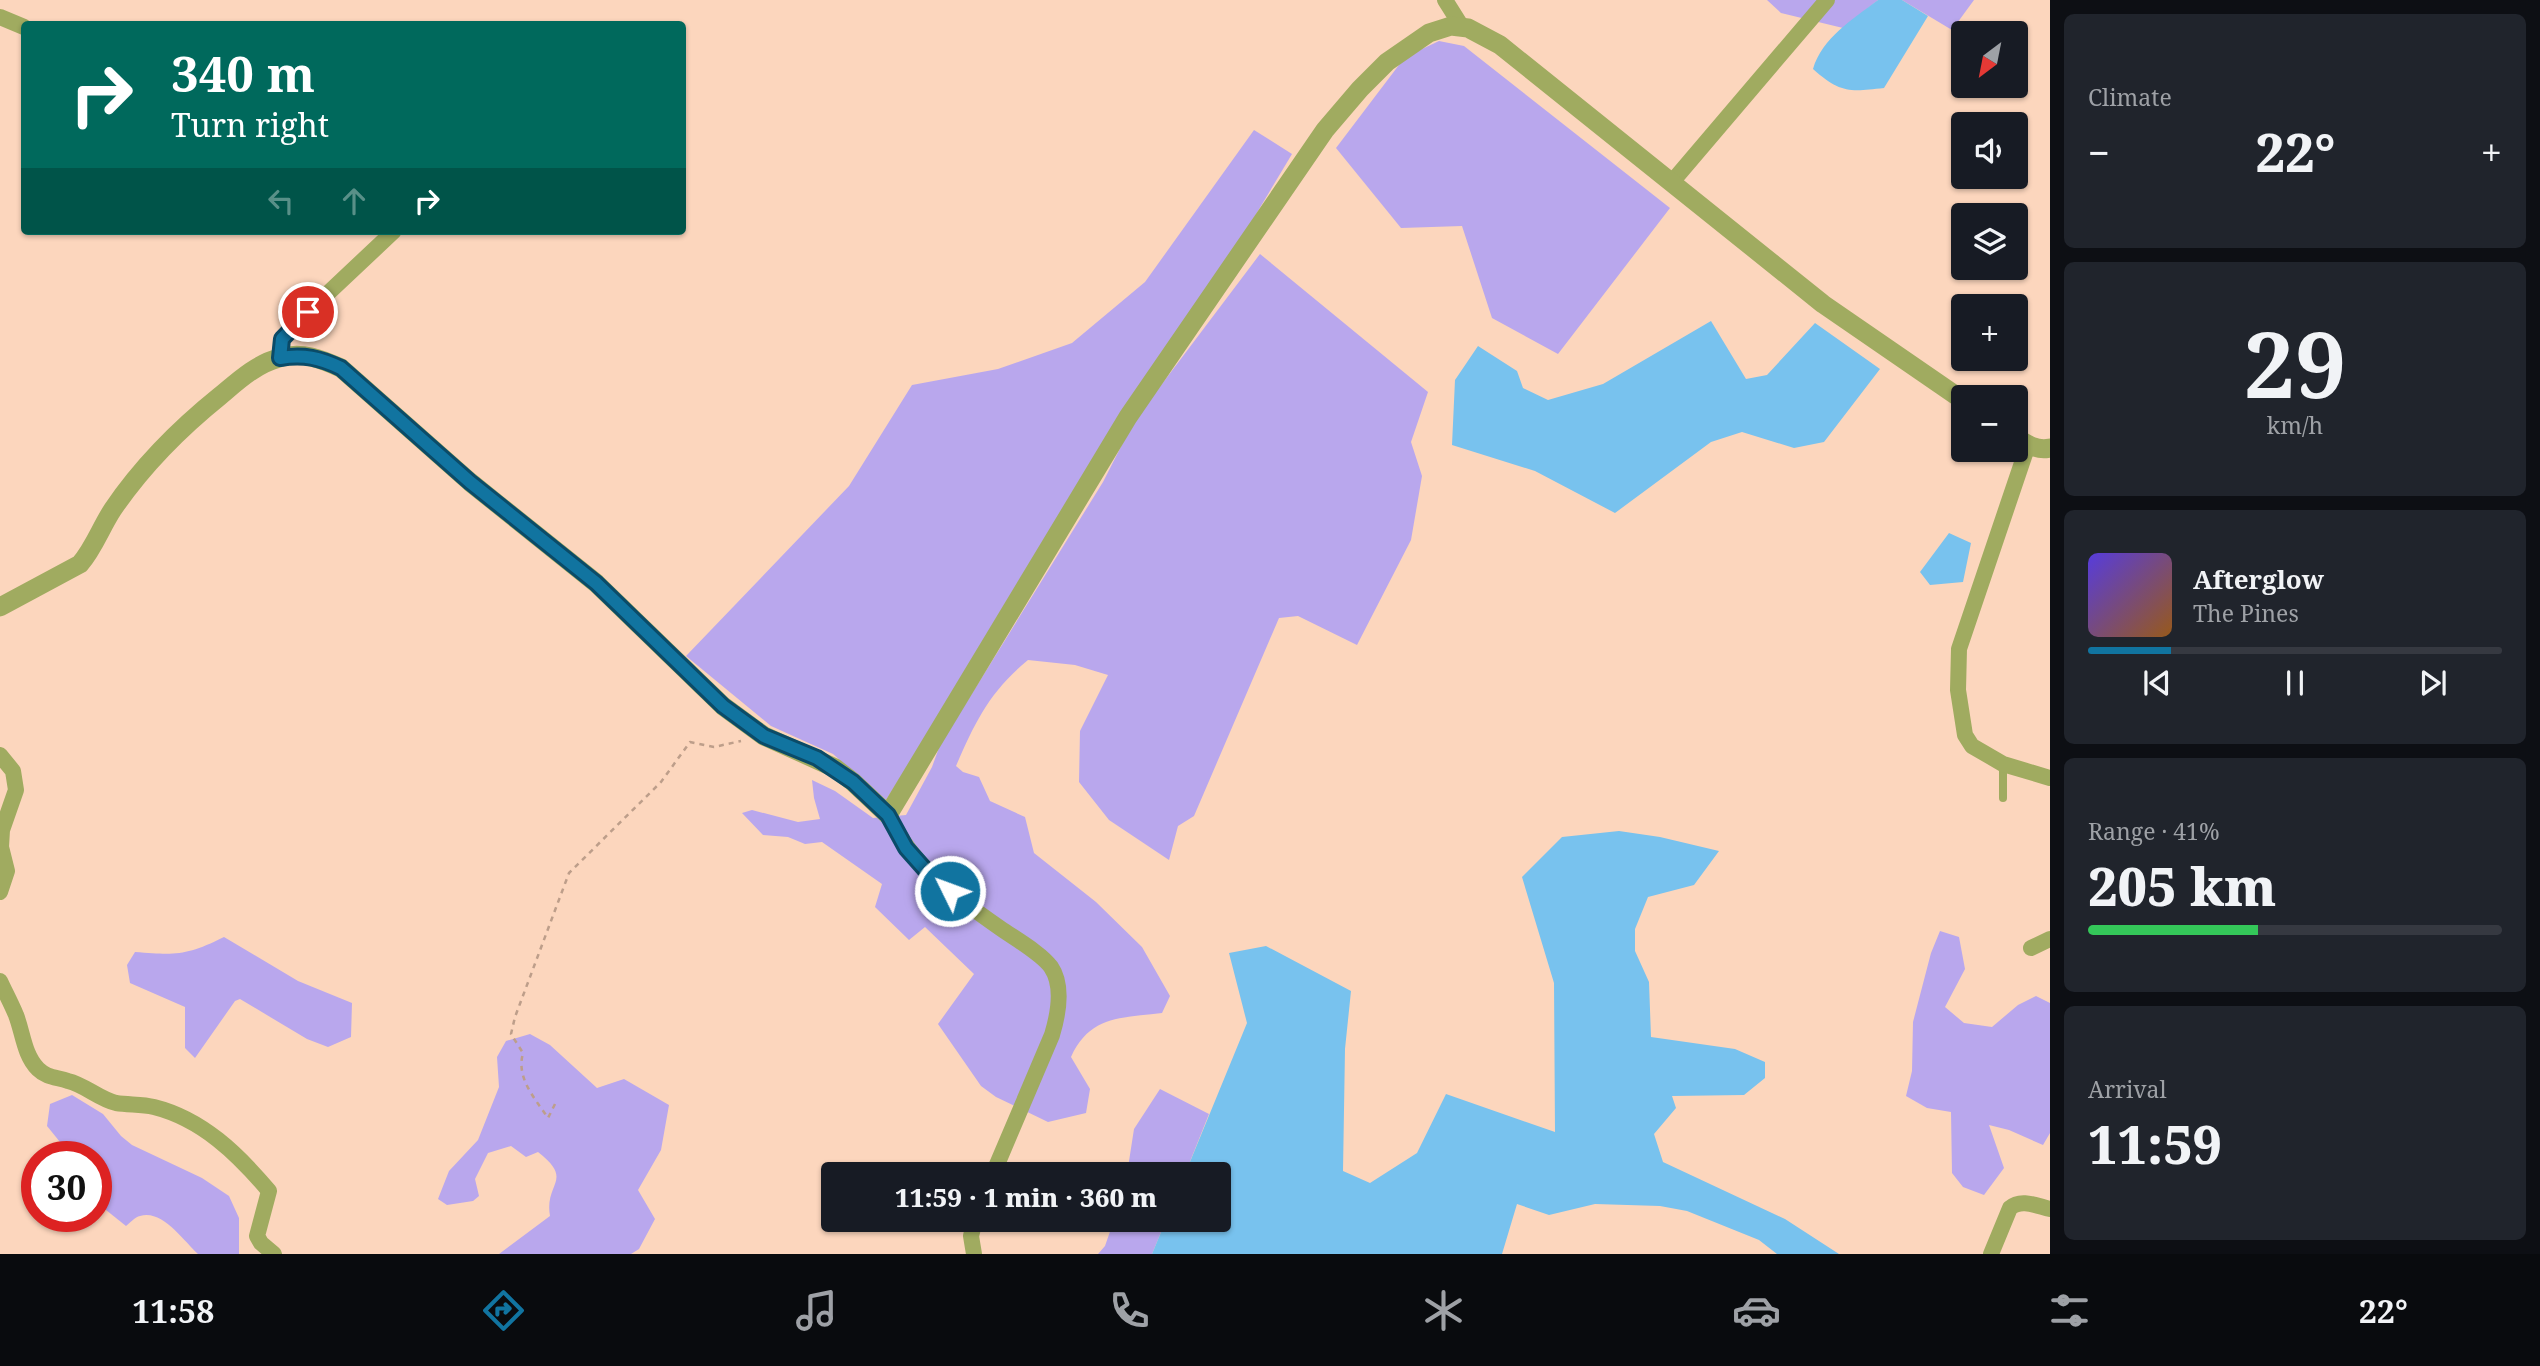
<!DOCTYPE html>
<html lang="en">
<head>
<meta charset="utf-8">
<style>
	:root { --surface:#171b24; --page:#20242c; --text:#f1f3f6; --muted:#9ea1a6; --line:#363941; --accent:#1174a0 }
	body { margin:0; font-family:"Noto Serif",serif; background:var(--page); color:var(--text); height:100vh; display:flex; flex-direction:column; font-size:26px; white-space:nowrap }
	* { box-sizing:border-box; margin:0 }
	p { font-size:23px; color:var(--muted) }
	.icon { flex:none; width:38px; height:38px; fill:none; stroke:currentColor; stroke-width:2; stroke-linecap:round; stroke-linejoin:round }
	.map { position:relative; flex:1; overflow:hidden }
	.drawer { display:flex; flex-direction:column; gap:14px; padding:14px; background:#0d0f14; width:490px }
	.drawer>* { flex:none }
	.banner { position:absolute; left:21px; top:21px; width:665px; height:214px; border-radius:7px; box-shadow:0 2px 5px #0004; background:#00695c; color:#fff; overflow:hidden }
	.needle { width:46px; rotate:212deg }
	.buttons { position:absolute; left:1951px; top:21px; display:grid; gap:14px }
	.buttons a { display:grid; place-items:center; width:77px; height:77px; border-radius:7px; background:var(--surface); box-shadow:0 2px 5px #0004; font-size:35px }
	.speed { position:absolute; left:21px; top:1141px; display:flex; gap:14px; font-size:35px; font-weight:700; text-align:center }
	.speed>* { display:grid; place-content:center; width:91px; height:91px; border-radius:50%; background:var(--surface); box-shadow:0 2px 5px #0004; line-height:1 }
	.speed .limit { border:10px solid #d22; background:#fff; color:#111 }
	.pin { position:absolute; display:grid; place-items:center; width:60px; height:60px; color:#fff; margin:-30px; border:4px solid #fff; border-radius:50%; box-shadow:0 2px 7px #0007 }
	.me { position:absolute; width:77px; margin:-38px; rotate:312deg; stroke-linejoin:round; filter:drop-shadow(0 0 5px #0008) }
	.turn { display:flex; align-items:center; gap:24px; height:147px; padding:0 35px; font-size:32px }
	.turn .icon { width:91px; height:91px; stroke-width:2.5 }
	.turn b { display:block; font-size:49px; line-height:60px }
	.lanes { display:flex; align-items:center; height:66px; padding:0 35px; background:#0003; justify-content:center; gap:35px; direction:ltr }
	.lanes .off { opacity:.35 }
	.big { font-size:52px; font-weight:800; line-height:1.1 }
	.drawer .card { flex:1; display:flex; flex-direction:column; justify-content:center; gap:10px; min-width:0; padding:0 24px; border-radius:10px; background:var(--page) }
	.drawer .dial { align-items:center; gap:0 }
	.dial b { font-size:91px; line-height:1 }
	.song { display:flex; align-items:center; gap:21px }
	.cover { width:84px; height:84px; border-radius:10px; background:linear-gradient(135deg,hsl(250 70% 55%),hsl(30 70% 35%)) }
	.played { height:7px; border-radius:4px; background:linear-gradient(90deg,var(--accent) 20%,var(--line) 20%) }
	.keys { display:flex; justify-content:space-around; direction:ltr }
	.heat { display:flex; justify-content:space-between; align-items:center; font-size:38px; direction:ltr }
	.charge { height:10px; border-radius:5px; background:linear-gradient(90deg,#34c759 41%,var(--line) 0) }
	.trip { position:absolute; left:821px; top:1162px; width:410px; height:70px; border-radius:7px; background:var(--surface); box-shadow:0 2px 5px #0004; font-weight:800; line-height:70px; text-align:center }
	.tab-bar { display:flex; height:112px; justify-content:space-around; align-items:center; background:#090b0e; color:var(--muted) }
	.tab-bar .icon { width:49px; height:49px }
	.tab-bar .active { color:var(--accent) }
	.tab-bar b { font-size:32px; color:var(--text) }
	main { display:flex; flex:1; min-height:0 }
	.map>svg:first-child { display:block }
	.green { fill:#b9a7ed }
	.water { fill:#78c2ee }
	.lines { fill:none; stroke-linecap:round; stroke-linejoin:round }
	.path { stroke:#bd9e8a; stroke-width:2.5; stroke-dasharray:5 5; stroke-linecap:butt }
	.service { stroke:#a0ab60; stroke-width:8 }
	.minor { stroke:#a0ab60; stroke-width:16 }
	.tertiary { stroke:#a0ab60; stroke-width:19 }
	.route-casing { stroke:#0b4b68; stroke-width:18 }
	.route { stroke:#1174a0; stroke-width:12 }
</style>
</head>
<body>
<main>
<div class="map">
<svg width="2050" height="1254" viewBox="0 0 2050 1254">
	<rect width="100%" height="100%" fill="#fcd6bd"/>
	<path class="green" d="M1767,0H1878L1843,28L1781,13Z
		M1902,0H1974L1952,30Z
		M1439,41L1464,46L1670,208L1558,354L1492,318L1462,226L1401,228L1336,148L1405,57Z
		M1254,130L1292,154L1234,251L886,800L833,754L771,726L686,656L849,486L912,385L998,369L1072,343L1145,282Z
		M1260,254L1428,392L1411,442L1422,476L1411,540L1357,645L1298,616L1279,618L1194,816L1178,826L1169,860L1109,820L1079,782L1080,731L1108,675L1075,665L1028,660C990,691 975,722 956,766L963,772L979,777L990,801L1025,817L1034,853L1096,902L1142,947L1170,996L1162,1013C1122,1018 1090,1015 1071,1057L1090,1089L1086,1113L1048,1122L996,1097L981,1086L938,1024L974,974L925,927L909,940L875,907L882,884L822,842L805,844L788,837L763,835L742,813L752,810L798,822L820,819L814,798L812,780L835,791L873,818L906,815L932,767L940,745L1103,482L1134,421Z
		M1940,931L1959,937L1965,969L1945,1007L1964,1023L1992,1027L2018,1005L2036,996L2050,1003V1133L2043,1145L2009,1130L1989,1125L2004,1168L1984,1195L1963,1187L1952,1173L1951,1112L1927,1108L1906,1096L1912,1071L1913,1022L1931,953Z
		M224,937L298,981L352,1003L351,1037L328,1047L307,1039L240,999L235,1001L195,1058L185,1048V1007L130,983L127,965L135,952C176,955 186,956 224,937Z
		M530,1034L550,1045L597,1088L624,1079L669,1105L661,1150L638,1190L655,1219L639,1249L631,1254H499L550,1216C544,1182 575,1181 538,1152L526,1157L511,1146L488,1153L475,1179L479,1196L473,1201L447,1205L438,1199L449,1171L478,1140L499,1087L497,1057L506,1041Z
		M1160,1089L1209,1114L1185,1174H1127L1134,1129Z
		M72,1095L103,1114L121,1136L132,1145L202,1178L229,1196L239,1218V1254H198C183,1240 162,1209 140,1216C135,1217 130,1223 126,1226L96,1202V1157H64L60,1142L47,1126L50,1104Z
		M1114,1220H1166L1152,1254H1098L1105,1246Z"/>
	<path class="water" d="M1878,0H1902L1928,16L1884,88C1849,92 1840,93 1813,69C1822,38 1853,19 1878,0Z
		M1711,321L1746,379L1767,375L1815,323L1880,369L1824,442L1794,448L1742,432L1711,442L1615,513L1535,471L1452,445L1455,380L1478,346L1517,371L1523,388L1548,400L1603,384Z
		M1949,533L1971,543L1963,582L1930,585L1920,572Z
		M1619,831L1660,837L1719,851L1694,885L1648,897L1635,929V951L1649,982L1651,1037L1735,1049L1765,1062V1078L1744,1095L1672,1096L1676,1108L1654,1134L1663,1162L1785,1219L1839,1254H1777L1759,1240L1687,1211L1660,1206L1595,1204L1549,1215L1517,1204L1502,1254H1152L1166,1220H1218V1174H1185L1247,1023L1229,953L1266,946L1351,991L1345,1049L1343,1171L1370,1183L1417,1153L1446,1094L1555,1132L1554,983L1522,877L1562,837Z"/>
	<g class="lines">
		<path class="path" d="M555,1104L548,1118C534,1097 516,1078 523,1053L511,1034L515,1017L569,873L661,782L690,742L714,747L741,741"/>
		<path class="service" d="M2003,764V798"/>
		<path class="minor" d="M1445,0L1462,27
			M0,17L24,27
			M1672,182L1827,0
			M280,358L282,339L291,328L394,231
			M2028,445L1959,649L1958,690L1965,735L1972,746L2003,764L2050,778
			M0,755L13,771L16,790L2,830L1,847L7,871L0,892
			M888,815C913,867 954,896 1000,928C1014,938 1041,953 1051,967C1064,986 1058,1015 1052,1035L993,1174
			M2031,948L2050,939
			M0,981C5,992 11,1003 16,1015C23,1033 24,1055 38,1069C47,1078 57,1077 68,1081C85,1085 99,1099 116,1103C129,1105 142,1104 154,1107C202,1119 238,1154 269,1191L257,1236L261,1243L274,1254
			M974,1254L971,1236L975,1220
			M1991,1254L2010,1208C2021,1198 2037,1206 2050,1209"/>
		<path class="tertiary" d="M2016,437C2026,444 2037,451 2050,448
			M0,607L80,564C94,548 101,527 113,509C143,465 179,429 220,396C238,381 256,364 279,358C302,351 321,359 341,368L470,482L596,583L723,706L764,736L835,768L853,782L888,815L1128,417L1325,130L1360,89L1387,62L1429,33L1451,26L1468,28L1500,45L1823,304L1964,401"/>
	</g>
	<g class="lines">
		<defs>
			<path id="route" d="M308,312L282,339L280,358C304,354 320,358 341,368L470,482L596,583L723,706L764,736L817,758L853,782L888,815L906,848L930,875L950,891"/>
		</defs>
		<use href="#route" class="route-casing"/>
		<use href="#route" class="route"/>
	</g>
</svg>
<div class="buttons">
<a><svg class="needle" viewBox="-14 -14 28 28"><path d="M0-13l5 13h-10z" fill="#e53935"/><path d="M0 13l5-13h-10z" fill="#9ea1a6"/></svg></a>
<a><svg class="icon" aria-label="sound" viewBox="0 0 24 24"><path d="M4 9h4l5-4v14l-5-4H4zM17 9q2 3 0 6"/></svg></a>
<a><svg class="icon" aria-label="layers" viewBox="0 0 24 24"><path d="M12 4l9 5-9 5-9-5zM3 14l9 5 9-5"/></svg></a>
<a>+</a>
<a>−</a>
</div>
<div class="speed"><div class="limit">30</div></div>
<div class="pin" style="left:308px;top:312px;background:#d93025"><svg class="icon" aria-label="arrive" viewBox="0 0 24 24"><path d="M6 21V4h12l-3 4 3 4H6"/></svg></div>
<svg class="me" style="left:950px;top:891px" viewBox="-20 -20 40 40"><circle r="17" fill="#1174a0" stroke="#fff" stroke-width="3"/><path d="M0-11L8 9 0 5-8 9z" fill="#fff"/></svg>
<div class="trip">11:59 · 1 min · 360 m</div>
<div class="banner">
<div class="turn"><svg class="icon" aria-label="right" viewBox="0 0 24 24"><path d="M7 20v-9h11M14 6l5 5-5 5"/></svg><div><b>340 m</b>Turn right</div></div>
<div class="lanes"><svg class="icon off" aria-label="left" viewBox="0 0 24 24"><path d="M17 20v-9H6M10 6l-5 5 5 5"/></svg><svg class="icon off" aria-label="ahead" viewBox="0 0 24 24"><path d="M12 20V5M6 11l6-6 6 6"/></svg><svg class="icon" aria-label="right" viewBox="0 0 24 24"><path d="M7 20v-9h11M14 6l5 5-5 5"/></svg></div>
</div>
</div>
<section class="drawer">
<div class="card"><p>Climate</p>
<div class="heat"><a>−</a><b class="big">22°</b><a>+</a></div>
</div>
<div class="card dial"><b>29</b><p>km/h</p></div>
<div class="card">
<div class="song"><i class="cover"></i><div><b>Afterglow</b><p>The Pines</p></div></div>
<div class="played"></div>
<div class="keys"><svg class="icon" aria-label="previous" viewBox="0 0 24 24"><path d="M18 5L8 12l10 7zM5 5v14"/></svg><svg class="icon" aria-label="pause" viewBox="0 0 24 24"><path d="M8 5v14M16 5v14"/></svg><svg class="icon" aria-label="next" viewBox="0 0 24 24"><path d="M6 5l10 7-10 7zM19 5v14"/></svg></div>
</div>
<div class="card"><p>Range · 41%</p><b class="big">205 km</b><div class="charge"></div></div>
<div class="card"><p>Arrival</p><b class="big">11:59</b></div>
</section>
</main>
<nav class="tab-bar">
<b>11:58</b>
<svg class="icon active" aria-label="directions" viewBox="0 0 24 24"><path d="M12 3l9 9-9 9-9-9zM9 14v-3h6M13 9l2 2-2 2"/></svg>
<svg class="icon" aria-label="music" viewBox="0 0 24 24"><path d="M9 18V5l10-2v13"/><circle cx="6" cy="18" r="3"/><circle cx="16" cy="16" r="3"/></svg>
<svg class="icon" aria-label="phone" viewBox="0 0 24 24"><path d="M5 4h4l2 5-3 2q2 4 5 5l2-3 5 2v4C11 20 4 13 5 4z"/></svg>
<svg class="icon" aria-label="climate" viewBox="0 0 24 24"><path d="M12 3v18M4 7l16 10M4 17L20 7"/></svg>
<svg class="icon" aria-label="car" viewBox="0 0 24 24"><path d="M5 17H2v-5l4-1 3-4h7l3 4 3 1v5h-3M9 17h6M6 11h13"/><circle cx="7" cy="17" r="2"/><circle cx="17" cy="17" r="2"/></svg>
<svg class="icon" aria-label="filters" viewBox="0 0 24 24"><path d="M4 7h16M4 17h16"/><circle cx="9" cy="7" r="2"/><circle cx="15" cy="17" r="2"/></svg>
<b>22°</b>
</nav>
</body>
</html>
